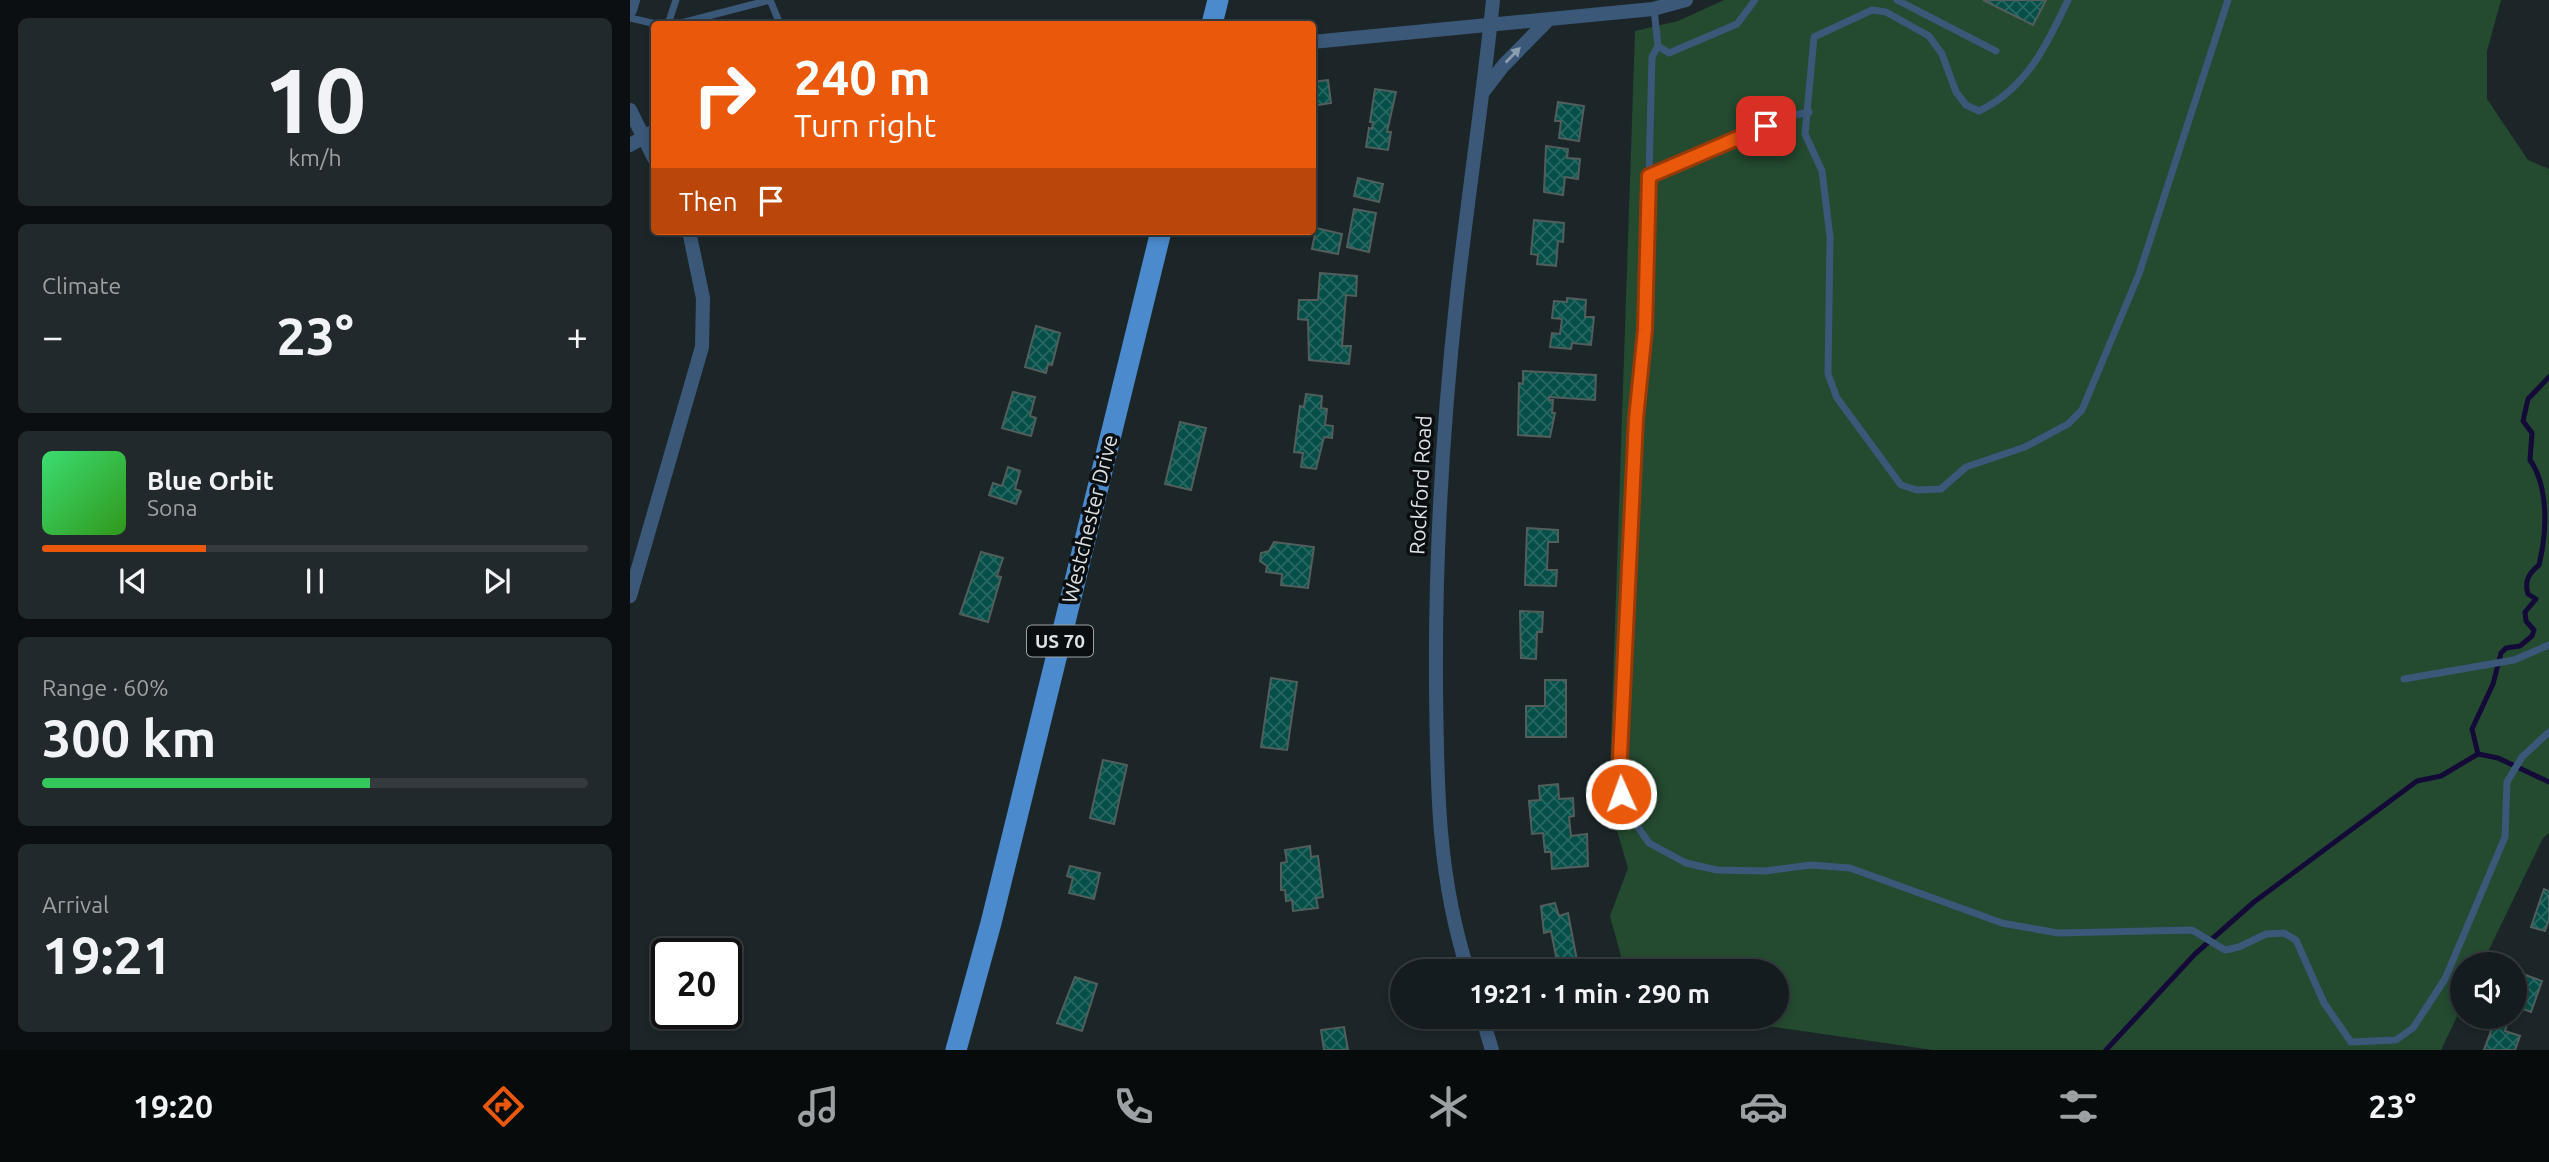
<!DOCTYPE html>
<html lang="en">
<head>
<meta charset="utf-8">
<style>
	:root { --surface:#151c1f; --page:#22292c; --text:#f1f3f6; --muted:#9da1a4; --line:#343a3d; --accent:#ea580c }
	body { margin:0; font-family:Ubuntu,sans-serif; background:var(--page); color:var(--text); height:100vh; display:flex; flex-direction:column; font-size:26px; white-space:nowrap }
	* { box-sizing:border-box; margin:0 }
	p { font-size:23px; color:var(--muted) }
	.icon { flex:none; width:38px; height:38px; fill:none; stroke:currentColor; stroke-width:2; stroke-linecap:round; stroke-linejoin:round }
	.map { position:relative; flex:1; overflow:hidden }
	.drawer { display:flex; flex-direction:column; gap:18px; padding:18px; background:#0c0f11; width:630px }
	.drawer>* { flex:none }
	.top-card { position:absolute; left:21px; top:21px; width:665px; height:214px; border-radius:7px; box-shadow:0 4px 10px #0003,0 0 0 2px var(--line); background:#ea580c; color:#fff; overflow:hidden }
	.fabs { position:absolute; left:1820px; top:952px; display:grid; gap:14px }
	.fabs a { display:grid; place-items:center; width:77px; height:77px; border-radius:50%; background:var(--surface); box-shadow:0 4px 10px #0003,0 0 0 2px var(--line); font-size:35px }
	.speed { position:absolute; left:21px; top:938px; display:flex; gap:14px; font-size:35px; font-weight:700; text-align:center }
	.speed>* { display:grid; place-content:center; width:91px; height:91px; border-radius:50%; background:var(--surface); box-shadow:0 4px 10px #0003,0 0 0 2px var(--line); line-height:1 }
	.speed .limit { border:4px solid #111; border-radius:10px; background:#fff; color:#111 }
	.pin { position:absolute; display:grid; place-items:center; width:60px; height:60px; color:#fff; margin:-30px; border-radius:14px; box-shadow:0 4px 10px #0006 }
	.me { position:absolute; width:77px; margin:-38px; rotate:358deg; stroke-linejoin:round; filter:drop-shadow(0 0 5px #0008) }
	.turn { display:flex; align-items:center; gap:24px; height:147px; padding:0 28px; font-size:32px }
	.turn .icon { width:91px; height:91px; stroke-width:2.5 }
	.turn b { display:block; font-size:49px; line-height:60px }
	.then { display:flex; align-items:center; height:66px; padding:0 28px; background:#0003; gap:14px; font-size:26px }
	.big { font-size:52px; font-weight:600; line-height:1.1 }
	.drawer .card { flex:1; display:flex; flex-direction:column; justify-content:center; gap:10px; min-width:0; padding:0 24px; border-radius:10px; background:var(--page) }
	.drawer .dial { align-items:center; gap:0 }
	.dial b { font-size:91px; line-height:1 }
	.song { display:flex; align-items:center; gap:21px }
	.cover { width:84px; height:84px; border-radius:10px; background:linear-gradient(135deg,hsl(140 70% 55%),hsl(110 70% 35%)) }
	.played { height:7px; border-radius:4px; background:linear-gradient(90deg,var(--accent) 30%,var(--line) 30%) }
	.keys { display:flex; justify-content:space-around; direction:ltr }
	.heat { display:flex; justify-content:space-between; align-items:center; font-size:38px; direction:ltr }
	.charge { height:10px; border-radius:5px; background:linear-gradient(90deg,#34c759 60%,var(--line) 0) }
	.trip { position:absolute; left:760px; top:959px; width:399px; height:70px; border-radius:35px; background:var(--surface); box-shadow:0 4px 10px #0003,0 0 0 2px var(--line); font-weight:600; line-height:70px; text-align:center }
	.dock { display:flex; height:112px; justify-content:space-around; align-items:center; background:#080b0c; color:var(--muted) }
	.dock .icon { width:49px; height:49px }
	.dock .selected { color:var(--accent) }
	.dock b { font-size:32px; color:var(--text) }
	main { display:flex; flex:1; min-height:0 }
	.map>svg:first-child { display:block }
	.green { fill:#244a30 }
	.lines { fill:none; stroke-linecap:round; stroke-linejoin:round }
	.stream { stroke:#130a37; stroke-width:5 }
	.building { fill:url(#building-cross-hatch); stroke:#525e5c; stroke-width:2 }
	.lane { stroke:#3b5879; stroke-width:7 }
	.street { stroke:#3b5879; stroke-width:14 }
	.primary { stroke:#4b8bcd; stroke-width:21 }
	.oneway { fill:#8c9daf }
	.route-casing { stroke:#983908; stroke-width:18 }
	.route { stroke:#ea580c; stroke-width:12 }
	.labels { text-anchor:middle; stroke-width:7; stroke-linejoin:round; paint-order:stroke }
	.shield { fill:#0a0e10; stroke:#9da2a5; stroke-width:2 }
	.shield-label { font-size:19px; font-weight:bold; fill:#dce2e5 }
	.street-label { font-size:21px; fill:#dce2e5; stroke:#0a0e10 }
</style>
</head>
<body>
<main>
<section class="drawer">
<div class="card dial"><b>10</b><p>km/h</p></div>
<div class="card"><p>Climate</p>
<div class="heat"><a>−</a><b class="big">23°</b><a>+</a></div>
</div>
<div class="card">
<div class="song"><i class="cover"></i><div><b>Blue Orbit</b><p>Sona</p></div></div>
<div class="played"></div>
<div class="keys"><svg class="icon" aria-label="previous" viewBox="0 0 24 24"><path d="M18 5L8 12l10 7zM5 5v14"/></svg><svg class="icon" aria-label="pause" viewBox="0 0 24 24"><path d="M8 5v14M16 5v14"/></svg><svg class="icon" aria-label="next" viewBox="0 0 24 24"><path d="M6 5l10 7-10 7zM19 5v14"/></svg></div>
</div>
<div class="card"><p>Range · 60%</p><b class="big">300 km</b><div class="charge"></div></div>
<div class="card"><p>Arrival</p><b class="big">19:21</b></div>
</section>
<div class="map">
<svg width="1919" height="1050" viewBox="0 0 1919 1050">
	<defs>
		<pattern id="building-cross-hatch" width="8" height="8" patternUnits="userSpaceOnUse" patternTransform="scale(1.75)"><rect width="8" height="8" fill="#054f48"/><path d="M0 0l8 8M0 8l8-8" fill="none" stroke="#296862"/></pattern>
	</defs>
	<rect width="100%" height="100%" fill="#1c2629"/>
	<path class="green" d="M1094,0H1871L1857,51V99L1898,160L1919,169V833L1913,838L1852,964H1832V1006L1811,1050H1303L1075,1017H1146V971H995L980,916L998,868L979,803L1005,31L1048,21Z"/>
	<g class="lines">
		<path class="stream" d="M1848,754L1842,729L1863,684L1871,653L1876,648L1890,646L1902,636L1904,630L1896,621L1895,612L1906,599L1898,594C1894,581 1899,573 1909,565C1917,533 1919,487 1900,460L1902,433L1893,421L1898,399L1919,377
			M1476,1050L1565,954L1624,902L1787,781L1811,776L1848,754L1868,758L1919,782"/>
	</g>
	<path class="building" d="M1353,0H1416L1403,25Z
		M698,80L701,103L682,106V82Z
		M745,89L766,92L757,132H761L758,150L736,147L739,128L742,129L743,122H740Z
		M928,102L954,106L949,141L929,138L931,121H925Z
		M916,146L938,149L937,158L950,159L948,179L935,177L933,195L914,192Z
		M728,178L753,184L749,202L724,196Z
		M724,209L746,213L739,252L717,247Z
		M904,220L934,223L933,242L928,241L926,266L907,264L908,255L901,254Z
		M686,228L712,234L708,254L682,249Z
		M690,273L727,276L726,296L716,295L712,346H721L719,364L679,360L678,320L668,319L669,300H688Z
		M937,298L956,300L955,317H964L961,345L942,343L941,349L920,347L922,333L930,334L932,319L922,318L924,301L937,302Z
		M406,326L430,333L422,365L418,364L416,373L395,367Z
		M893,371L966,375L965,400L919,397V400H923L922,413H925L920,437L888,435L889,383L893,384Z
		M383,392L405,397L400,416L406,418L401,436L372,428Z
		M676,394L692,396L691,408L697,409L695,425L703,426L702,438L694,437L686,469L671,467L673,453L664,452L670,406L674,407Z
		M550,422L576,428L561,490L535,484Z
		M378,467L390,471L385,489L391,491L386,504L359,495L363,483L372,486Z
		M897,528L928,530V542H918L917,570H927L926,586L895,585Z
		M644,542L684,547L678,588L651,585L652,574L636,572L637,566L630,561L631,553L639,551Z
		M351,552L373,558L367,576L371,577L358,622L330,614Z
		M890,611L913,612L912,632H907L906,659L891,658Z
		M641,678L667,682L657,750L631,747Z
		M915,680H936V737H896V706H915Z
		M473,760L497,765L484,824L460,818Z
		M928,784L929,799L943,798L944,816L939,817L941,836L957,834L958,866L922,869L921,852H915L913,833L902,834L899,801L910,800L909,786Z
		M680,846L681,857L688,856L693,897L686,898L688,908L663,911L662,900L656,901L655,890H651V863L657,862L655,850Z
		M440,866L470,873L464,899L439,893L443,878L437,876Z
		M1914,889L1919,891V919L1915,931L1901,927Z
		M925,903L929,916L938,913L949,971H929L921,931L914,933L911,906Z
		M1890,973L1912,981L1901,1012L1885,1006V990Z
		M445,977L467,984L452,1031L427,1023Z
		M1865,1020L1877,1024L1875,1031L1890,1036L1885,1050H1854Z
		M714,1027L718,1050H694L691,1030Z"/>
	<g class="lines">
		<path class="lane" d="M140,0L150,24
			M1267,0L1366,51
			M1438,0C1417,45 1396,89 1349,111L1336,105L1326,92L1312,54L1299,36L1256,12L1242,10L1184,37L1175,134L1192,171L1200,237L1198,374L1207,398L1271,485L1287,490L1311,489L1336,467L1395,447L1438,424L1452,410L1509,274L1598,0
			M1024,9L1028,46L1039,53L1107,24L1125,0
			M0,18L26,24
			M38,24L46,0
			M47,24L140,0
			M1028,46L1022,57L1015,330L1006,419L990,757L991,794L1001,817L1019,843L1056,863L1087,870L1135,871L1181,865L1220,868L1372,923L1428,933L1562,930L1595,950L1609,947L1636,934L1654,933L1666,940L1694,1003L1721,1042L1766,1040L1783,1028L1815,979L1875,837L1877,782L1892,757L1919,732
			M1019,176L1160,116L1179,112
			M1774,679L1884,660L1919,645"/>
		<path class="street" d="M0,10L3,0
			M682,42L1023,9L1056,0
			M853,92L873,66L918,20
			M0,110L24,158
			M0,145L24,131
			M0,596L72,347L73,298L59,231
			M838,971C807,875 807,784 806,684C805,553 813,423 827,294C838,196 853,98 863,0
			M852,1017L862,1050"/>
		<path class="primary" d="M582,24L588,0
			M326,1050L361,923L531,231"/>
	</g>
	<defs><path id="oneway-solid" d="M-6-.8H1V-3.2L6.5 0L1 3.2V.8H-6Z" transform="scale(1.75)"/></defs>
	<use class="oneway" href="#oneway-solid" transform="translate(883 55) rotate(-46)"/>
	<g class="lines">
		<defs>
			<path id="route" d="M991,794L990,757L1006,419L1015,330L1019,176L1136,126"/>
		</defs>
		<use href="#route" class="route-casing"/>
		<use href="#route" class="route"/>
	</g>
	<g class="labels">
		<rect class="shield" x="397" y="625.5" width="66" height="31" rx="5"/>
		<g class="shield-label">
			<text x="430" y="648">US 70</text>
		</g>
		<g class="street-label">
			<text transform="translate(791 485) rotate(-87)" y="7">Rockford Road</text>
			<text transform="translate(460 519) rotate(-76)" y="7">Westchester Drive</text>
		</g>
	</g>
</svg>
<div class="fabs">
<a><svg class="icon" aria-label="sound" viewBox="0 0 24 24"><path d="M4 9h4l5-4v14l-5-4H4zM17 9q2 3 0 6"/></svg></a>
</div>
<div class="speed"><div class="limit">20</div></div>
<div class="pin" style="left:1136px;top:126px;background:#d93025"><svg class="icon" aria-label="arrive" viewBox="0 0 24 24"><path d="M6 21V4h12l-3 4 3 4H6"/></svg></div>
<svg class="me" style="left:991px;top:794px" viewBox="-20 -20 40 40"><circle r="17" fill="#ea580c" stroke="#fff" stroke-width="3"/><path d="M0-11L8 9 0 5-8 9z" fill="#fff"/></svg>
<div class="trip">19:21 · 1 min · 290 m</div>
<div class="top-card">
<div class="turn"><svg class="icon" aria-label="right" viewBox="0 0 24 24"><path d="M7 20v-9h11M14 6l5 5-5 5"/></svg><div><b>240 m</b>Turn right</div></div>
<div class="then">Then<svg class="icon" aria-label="arrive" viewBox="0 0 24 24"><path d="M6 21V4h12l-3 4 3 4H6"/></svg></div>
</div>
</div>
</main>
<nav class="dock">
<b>19:20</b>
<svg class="icon selected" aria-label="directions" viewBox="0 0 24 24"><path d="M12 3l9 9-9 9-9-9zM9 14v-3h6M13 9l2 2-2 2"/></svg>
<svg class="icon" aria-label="music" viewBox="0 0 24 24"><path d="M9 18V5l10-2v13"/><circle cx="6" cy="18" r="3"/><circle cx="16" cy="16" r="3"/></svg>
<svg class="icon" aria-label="phone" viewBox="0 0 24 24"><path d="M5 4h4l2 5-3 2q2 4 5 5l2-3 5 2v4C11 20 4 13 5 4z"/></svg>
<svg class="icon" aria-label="climate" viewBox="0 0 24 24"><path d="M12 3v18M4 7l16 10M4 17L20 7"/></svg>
<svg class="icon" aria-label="car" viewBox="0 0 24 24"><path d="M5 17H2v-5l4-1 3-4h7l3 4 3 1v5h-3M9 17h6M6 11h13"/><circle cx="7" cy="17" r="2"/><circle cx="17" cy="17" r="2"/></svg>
<svg class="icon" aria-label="filters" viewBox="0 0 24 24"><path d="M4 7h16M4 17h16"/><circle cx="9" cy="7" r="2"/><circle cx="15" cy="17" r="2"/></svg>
<b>23°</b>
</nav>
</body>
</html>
